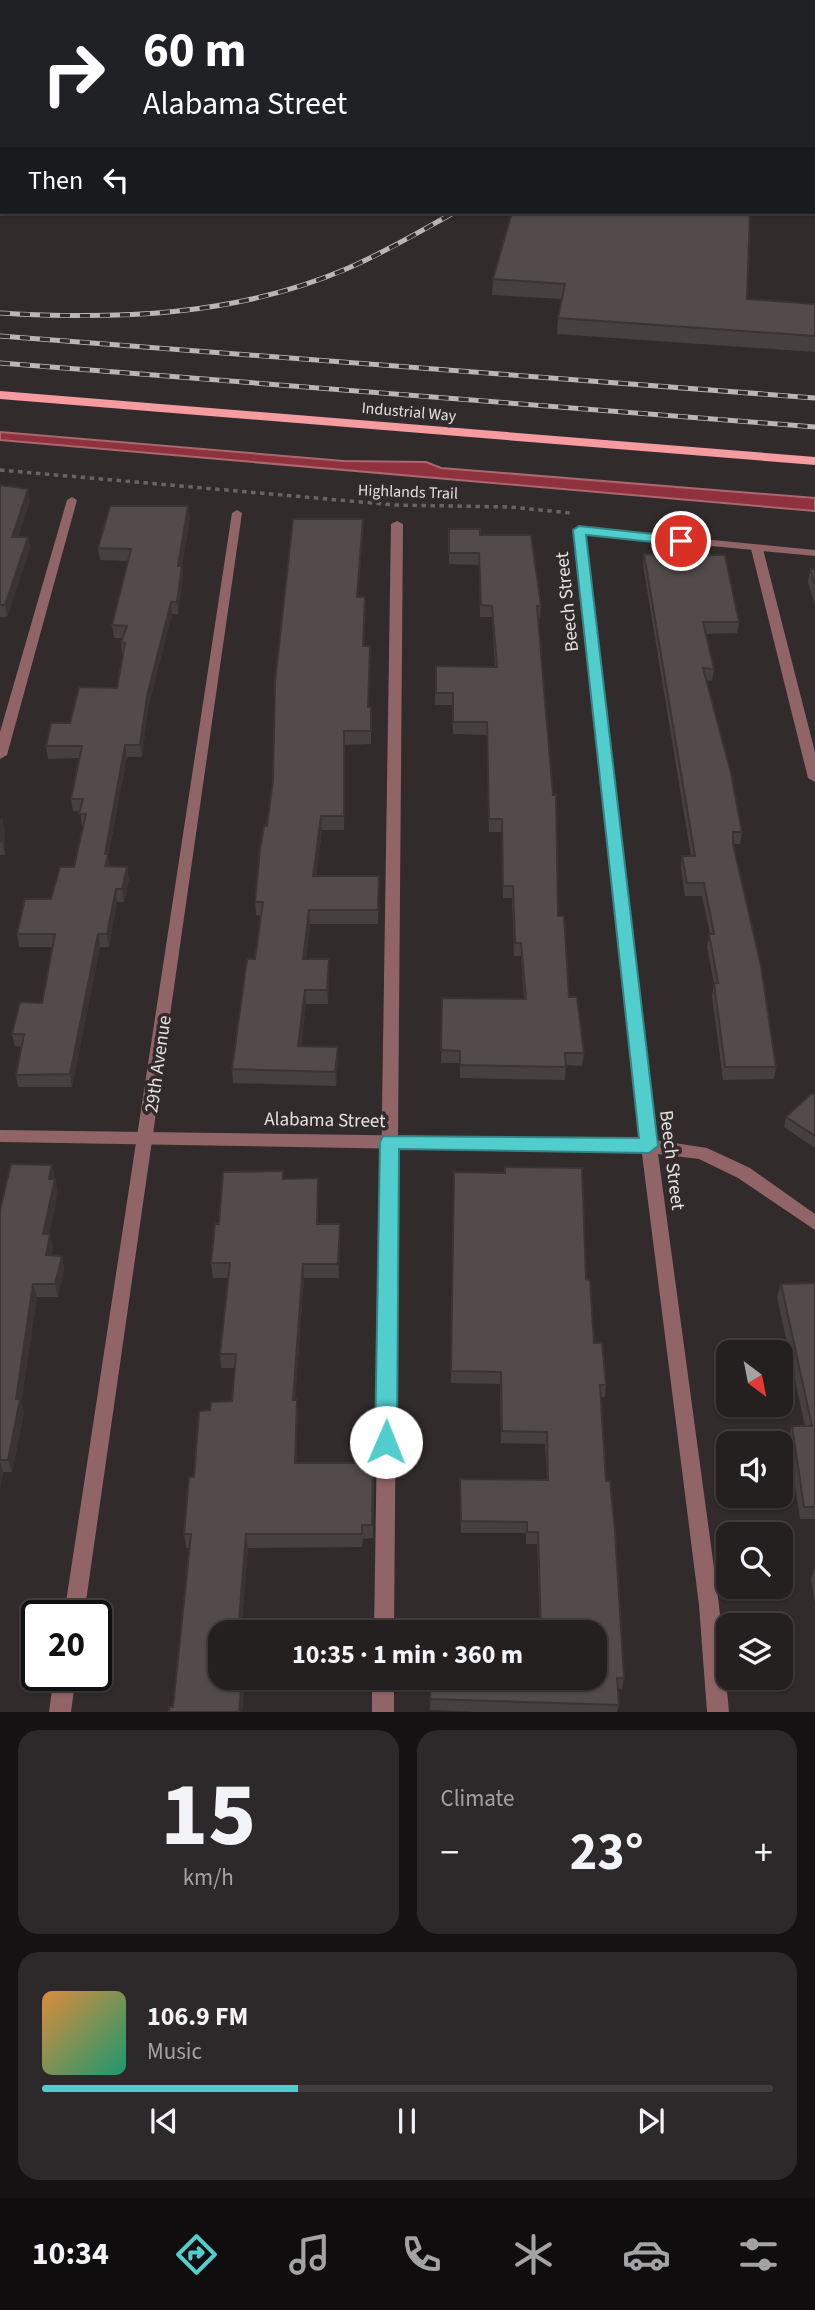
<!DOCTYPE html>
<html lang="en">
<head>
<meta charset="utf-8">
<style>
	:root { --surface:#252020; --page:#2d2829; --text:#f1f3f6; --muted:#a3a3a5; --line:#423e3e; --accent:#52cdce }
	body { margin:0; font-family:"Source Sans 3",sans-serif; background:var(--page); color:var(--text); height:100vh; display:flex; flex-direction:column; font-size:26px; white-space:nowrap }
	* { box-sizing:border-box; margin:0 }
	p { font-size:23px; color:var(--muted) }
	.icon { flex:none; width:38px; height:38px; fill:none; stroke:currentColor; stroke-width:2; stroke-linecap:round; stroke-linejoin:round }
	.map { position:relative; height:1712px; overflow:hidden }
	.panel { display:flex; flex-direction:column; gap:18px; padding:18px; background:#141212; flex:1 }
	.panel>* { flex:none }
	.banner { position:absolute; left:0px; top:0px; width:816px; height:214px; box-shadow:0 2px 5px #0004,0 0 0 2px var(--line); background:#202124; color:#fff; overflow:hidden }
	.needle { width:46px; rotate:148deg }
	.tools { position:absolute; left:716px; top:1340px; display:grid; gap:14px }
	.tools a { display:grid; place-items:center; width:77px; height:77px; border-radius:14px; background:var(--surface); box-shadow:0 2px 5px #0004,0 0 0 2px var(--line); font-size:35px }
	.speed { position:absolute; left:21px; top:1600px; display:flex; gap:14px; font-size:35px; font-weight:700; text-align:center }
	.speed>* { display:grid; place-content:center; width:91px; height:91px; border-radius:50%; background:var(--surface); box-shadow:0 2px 5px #0004,0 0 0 2px var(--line); line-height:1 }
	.speed .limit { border:4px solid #111; border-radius:10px; background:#fff; color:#111 }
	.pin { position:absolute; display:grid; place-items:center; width:60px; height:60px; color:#fff; margin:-30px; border:4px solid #fff; border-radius:50%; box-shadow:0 2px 7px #0007 }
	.me { position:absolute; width:77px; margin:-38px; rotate:1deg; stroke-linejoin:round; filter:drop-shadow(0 0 5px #0008) }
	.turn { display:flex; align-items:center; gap:24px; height:147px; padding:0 28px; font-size:32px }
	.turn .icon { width:91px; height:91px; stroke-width:2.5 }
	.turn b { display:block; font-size:49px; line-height:60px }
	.then { display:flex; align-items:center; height:66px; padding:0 28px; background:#0003; gap:14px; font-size:26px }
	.big { font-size:52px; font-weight:700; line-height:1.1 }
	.panel .widget { flex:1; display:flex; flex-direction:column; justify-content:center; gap:10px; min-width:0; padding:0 24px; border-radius:21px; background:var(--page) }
	.panel .dial { align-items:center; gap:0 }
	.dial b { font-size:91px; line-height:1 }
	.song { display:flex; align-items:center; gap:21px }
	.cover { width:84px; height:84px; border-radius:10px; background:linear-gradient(135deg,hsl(30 70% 55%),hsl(160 70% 35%)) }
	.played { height:7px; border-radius:4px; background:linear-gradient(90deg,var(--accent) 35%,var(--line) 35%) }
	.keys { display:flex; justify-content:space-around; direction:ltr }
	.heat { display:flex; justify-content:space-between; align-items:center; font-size:38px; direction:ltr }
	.panel .tiles { flex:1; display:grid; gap:18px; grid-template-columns:1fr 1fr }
	.widget:last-child { grid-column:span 2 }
	.trip { position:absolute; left:208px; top:1620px; width:399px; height:70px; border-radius:21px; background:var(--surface); box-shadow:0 2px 5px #0004,0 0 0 2px var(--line); font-weight:700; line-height:70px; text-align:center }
	.menu { display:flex; height:112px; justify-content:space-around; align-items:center; background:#0f0d0d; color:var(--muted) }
	.menu .icon { width:49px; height:49px }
	.menu .selected { color:var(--accent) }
	.menu b { font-size:32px; color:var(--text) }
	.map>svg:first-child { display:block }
	.water { fill:#90323e; stroke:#aa676f; stroke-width:2 }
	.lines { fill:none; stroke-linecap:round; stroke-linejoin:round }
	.path { stroke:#696464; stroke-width:3.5; stroke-dasharray:4.5 4.5; stroke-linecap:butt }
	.service { fill:#916567; fill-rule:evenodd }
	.minor { fill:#916567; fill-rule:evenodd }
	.tertiary { fill:#916567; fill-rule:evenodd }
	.primary { fill:#f69ca1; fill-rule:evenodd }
	.rail-casing { stroke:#bbb6b6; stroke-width:5 }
	.rail { stroke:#312b2b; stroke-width:3.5; stroke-dasharray:10; stroke-linecap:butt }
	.wall { fill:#474040 }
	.shaded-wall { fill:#3a3434 }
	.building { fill:#534b4b; stroke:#3a3434; stroke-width:2 }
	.route { fill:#52cdce; stroke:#358586; stroke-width:2 }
	.labels { text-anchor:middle; stroke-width:7; stroke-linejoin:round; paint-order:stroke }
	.far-street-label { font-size:16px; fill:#e6e2e2; stroke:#312b2b }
	.street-label { font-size:19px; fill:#e6e2e2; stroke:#312b2b }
</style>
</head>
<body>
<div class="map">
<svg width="815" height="1712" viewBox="0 0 815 1712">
	<rect width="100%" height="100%" fill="#312b2b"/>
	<path class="water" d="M0,432L344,461L426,462L441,468L815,498V511L0,440Z"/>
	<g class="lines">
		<path class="path" d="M0,470L395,505L510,507L571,513"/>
		<path class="service" d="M45,0H51V2H45Z
			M313,0H326L310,2Z
			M358,0H391L395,2H360Z
			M771,0H778L770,2Z
			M0,4H2V8H0Z
			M72,497L77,500L7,755L0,759V732L67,500Z
			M397,521L403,524L394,1633H374L391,524Z
			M757,546L763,549L815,752V782L808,778L751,549Z
			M372,1678H394V1712H372Z"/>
		<path class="minor" d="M237,510L242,513L84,1615H64L232,513Z
			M579,527L815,550V556L585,534L657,1146L719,1605L729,1712H707L699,1605L641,1146L573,530Z
			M54,1675H76L71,1712H49Z"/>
		<path class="tertiary" d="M0,1130L649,1139L707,1148L750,1168L815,1214V1230L738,1178L699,1159L649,1153L0,1142Z"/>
		<path class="primary" d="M0,391L815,457V465L0,399Z"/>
		<defs>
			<path id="rail" d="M0,313C118,320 236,316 346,269C384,253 419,232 455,212
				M0,336L815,398
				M0,363L815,427"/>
		</defs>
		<use href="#rail" class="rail-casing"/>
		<use href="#rail" class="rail"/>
	</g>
	<path class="wall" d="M512,212L747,299L815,304V352L557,334L558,318L562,299L492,295L493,279Z
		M0,485L30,500L18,537H28L30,548L7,617H0Z
		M190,517L182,566L183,577L178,614H172L148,708L142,757H127L108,857L110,867L129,879L124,902H117L109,947H100L72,1087H18L16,1075L21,1047L15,1046L12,1034L42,1003L52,947H19L17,934L51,899L74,867L83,827H82L80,811H73L71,799L79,758L48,759L46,746L70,723L117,688L123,655H122L121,642L122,638H114L112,625L128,561L100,560L98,548Z
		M449,529L480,535L541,606L540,618H538L558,916L569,997L584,1053L582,1066L566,1065L565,1080L460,1078V1063H441L442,998L524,999L521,956H514L512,898H503L502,832H489L487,735L453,734L452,705H435L436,666L495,667L492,617H480L479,565L449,564Z
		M363,532L358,597H365L364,646H370L369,707H371V744L345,745L344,830H322L316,876L379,890L378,924H310L306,959H329V973L328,1004H306L301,1046L338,1047V1061L336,1086L233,1083L232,1069L255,959L261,916L256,915L255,902L267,826Z
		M644,554L739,622L737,633L706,634L714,669L712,681L707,680L742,832L740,844H733L776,1067L774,1079L723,1080L712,996L714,984L707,947L710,934L702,896H685L681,868L682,856H691L643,565Z
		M810,569H815V606L808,582Z
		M0,820H2L5,832V855H0Z
		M815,1095V1148L784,1127L786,1117Z
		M52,1165L58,1192L49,1234L53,1247L51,1256H62L64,1269L58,1297H37L21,1402L24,1412L12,1472H3L0,1490V1210Z
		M505,1167L586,1279L594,1343L606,1385L605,1397H601L606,1481L624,1678L622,1689L618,1688L619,1705L617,1712H474L430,1710L431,1678H595L540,1630L537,1544H526V1533H461L460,1479L547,1480L545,1444L501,1443L500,1384L451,1383L454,1172L504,1173Z
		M283,1171L284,1179L318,1193V1224L340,1238L339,1278H304L295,1400L298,1414L296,1463L374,1477L373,1538L363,1539L362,1547L248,1548L242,1621H246L247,1633H220V1678H245L242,1712L173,1707L189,1548H186L184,1534L194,1477L210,1410L232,1401L235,1368H221L220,1354L228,1278H213L211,1263L219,1224Z
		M815,1283V1519H800L788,1439L792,1426H805L777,1297L781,1284Z
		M815,1567V1606L811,1579Z"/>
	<path class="shaded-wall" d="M28,489L30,500L14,548L12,537Z
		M188,506L190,517L180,577L178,566Z
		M363,519V532L357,610V597Z
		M28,537L30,548L7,617L5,605Z
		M182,566L183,577L178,614L177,602Z
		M171,602L172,614L148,708L142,757L140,745L147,696Z
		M125,745L127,757L108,857L110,867L107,879L105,854Z
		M321,816L322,830L314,890L313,876Z
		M2,820L5,832V855L2,842Z
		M127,867L129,879L124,902L122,889Z
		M116,889L117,902L109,947L107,934Z
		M309,910L310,924L304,973L303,959Z
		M98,934L100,947L72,1087L70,1074Z
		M329,959V973L328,1004L327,990Z
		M305,990L306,1004L299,1060L298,1046Z
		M338,1047V1061L336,1086L335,1072Z
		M52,1165L55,1178L52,1192L49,1179Z
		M318,1178V1238L317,1224Z
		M55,1179L58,1192L46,1247L43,1234Z
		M340,1224V1238L339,1278L338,1264Z
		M50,1234L53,1247L49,1268L46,1255Z
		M62,1256L64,1269L58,1297L55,1284Z
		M303,1264L304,1278L294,1414L293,1400Z
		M33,1284L37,1297L21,1402L24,1412L12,1472L8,1460L16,1399Z
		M297,1400L298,1414L296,1477L295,1463Z
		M0,1461L3,1472L0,1490Z
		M246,1534L248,1548L241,1633L239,1621Z
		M242,1678H245L242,1712H239Z"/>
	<path class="building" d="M405,0H661V2H404Z
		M512,212H750L747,299L815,304V336L558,318L565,284L493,279Z
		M0,485L28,489L12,537H28L5,605H0Z
		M110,506H188L178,566H182L177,602H171L147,696L140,745H125L105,854H108L105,866L127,867L122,889H116L107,934H98L70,1074L16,1075L24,1034H12L20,1002L42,1003L55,934H17L25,899H51L60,867H74L86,814H79L83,799H71L82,746H46L51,723H70L79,687L117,688L125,643L121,642L127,626L112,625L131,549L98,548Z
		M293,519H363L357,597H365L363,646H370L368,707H371V731H344V816H321L313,876H379L378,910H309L303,959H329L327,990H305L298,1046L338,1047L335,1072L232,1069L247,959H255L263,902H255L260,849L264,826H267L273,780L275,682Z
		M449,529H480V535H531L541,606H537L553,795H556L558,916H564L569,997H577L584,1053H565L566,1067L460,1065V1051L441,1050L442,998L526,999L521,943H515L513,886H503L502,819H489L487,722H453V693H436V666L497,667L492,606L481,605L479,553H449Z
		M644,554L725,555L739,622H703L714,669L703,668L731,773L742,832H733V844L761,966L776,1067H725L714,983H718L709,934H714L704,883H687L682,856H695Z
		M810,569H815V586Z
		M0,820H2V842H0Z
		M812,1093L815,1095V1136L786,1117Z
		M11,1164L52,1165L49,1179H55L43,1234H50L46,1255L62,1256L55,1284H33L16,1399H20L8,1460H0V1210Z
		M505,1167L582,1168L586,1279L590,1280L594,1343H602L606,1385H600L606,1481H610L615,1532L624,1678H617L619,1705L430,1699L431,1678H595V1633H512V1629L541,1630L538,1532H527V1522L461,1521L460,1479L548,1480L547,1432L502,1431L501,1372L451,1371L454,1172L505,1173Z
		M283,1171V1179L318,1178L317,1224H340L338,1264H303L293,1400H297L295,1463H373L372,1525H362V1534H246L239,1621H246L245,1633H220V1678H242L239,1712H169V1707H173L191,1534H184L189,1477H194L199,1411L210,1410L211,1402L232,1401L236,1354H220L230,1263H211L215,1224H219L223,1172Z
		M815,1283V1507H804L792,1426H812L781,1284Z"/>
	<path class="route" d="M579,526L681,537L687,541L681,545L586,535L658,1146L649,1153L399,1149L397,1442L394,1449L386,1452L378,1449L375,1442L380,1142L383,1136L639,1138L573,530Z"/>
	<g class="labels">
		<g class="far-street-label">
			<text transform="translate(409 411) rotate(5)" y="6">Industrial Way</text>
			<text transform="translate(408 491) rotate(2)" y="6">Highlands Trail</text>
		</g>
		<g class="street-label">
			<text transform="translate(566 602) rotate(-96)" y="7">Beech Street</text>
			<text transform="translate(157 1064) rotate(-82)" y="7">29th Avenue</text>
			<text transform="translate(325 1119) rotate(1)" y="7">Alabama Street</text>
			<text transform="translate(673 1160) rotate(83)" y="7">Beech Street</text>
		</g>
	</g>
</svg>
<div class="tools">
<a><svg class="needle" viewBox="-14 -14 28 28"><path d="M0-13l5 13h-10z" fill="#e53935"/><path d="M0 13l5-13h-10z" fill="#a3a3a5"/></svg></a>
<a><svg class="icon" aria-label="sound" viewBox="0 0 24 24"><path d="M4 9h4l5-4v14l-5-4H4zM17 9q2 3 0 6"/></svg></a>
<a><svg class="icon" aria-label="search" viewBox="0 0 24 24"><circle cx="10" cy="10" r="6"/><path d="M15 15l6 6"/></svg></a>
<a><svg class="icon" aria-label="layers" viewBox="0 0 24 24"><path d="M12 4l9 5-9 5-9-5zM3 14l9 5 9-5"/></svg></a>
</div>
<div class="speed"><div class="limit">20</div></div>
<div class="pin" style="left:681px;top:541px;background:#d93025"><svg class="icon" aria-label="arrive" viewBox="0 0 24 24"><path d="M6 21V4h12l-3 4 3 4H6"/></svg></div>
<svg class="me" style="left:386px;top:1442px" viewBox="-20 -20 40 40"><circle r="19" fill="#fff"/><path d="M0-13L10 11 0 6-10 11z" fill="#52cdce"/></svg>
<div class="trip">10:35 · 1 min · 360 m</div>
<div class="banner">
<div class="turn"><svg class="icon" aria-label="right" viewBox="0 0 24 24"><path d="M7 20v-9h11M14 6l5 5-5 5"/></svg><div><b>60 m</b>Alabama Street</div></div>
<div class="then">Then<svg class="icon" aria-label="left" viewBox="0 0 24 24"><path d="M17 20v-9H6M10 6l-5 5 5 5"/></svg></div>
</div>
</div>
<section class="panel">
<div class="tiles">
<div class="widget dial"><b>15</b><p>km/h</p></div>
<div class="widget"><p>Climate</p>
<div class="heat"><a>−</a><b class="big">23°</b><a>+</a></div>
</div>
<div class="widget">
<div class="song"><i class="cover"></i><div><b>106.9 FM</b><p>Music</p></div></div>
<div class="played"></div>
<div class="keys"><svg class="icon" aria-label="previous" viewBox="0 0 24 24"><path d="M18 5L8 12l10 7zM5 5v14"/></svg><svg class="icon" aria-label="pause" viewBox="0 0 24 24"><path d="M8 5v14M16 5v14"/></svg><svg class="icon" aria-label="next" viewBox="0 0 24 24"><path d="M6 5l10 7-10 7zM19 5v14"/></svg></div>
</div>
</div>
</section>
<nav class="menu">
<b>10:34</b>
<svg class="icon selected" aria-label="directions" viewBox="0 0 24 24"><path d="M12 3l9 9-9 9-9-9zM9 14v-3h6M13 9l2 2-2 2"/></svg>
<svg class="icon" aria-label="music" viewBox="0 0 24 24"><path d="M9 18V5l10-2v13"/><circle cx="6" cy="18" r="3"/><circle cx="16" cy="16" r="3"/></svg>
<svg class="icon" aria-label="phone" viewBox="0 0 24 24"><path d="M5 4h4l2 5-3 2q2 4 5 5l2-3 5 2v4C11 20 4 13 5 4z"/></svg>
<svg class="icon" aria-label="climate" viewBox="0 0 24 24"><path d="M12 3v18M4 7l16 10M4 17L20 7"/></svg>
<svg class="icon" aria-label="car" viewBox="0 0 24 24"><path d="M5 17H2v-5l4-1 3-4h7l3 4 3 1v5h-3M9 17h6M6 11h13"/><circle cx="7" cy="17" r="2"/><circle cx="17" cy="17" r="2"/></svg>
<svg class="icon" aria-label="filters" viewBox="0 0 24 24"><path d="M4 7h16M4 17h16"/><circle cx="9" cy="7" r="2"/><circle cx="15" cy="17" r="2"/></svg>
</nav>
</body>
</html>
